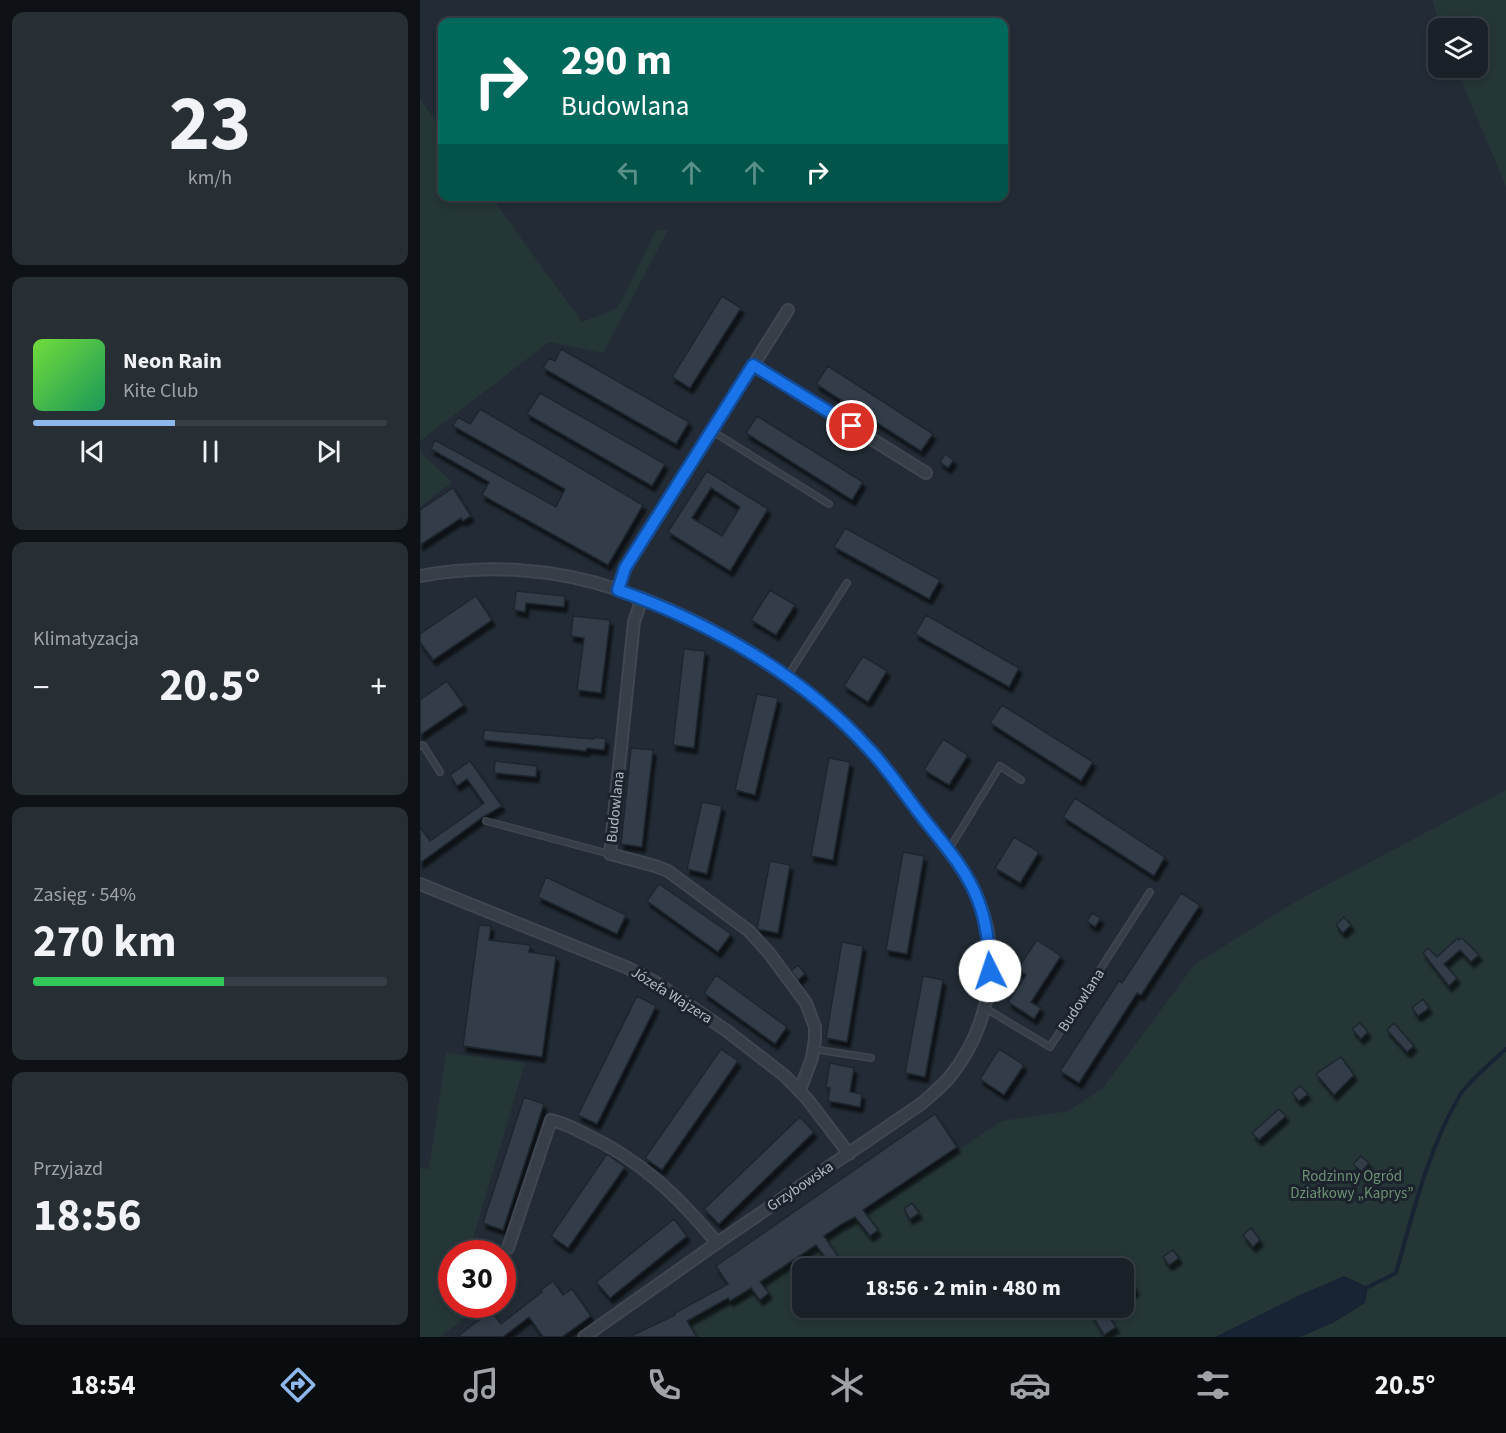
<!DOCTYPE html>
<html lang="pl">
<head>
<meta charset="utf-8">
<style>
	:root { --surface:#1a2128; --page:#272e34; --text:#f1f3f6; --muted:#9fa3a8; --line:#383e45; --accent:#8eb7ec }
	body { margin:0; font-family:"Source Sans 3",sans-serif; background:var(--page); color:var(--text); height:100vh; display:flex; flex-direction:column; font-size:22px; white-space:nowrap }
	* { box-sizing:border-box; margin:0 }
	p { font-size:20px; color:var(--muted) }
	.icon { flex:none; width:33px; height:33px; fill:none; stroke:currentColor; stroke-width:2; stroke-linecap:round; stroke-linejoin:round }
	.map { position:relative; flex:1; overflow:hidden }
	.panel { display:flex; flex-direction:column; gap:12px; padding:12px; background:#0e1216; width:420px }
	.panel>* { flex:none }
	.guide { position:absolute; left:18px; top:18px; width:570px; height:183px; border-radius:12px; box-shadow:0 3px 9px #0003,0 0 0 2px var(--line); background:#00695c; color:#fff; overflow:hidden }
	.controls { position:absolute; left:1008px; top:18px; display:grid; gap:12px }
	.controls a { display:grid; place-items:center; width:60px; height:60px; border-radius:12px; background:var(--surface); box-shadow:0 3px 9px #0003,0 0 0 2px var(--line); font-size:30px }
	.speed { position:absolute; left:18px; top:1240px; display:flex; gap:12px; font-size:30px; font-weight:700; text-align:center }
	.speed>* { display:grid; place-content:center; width:78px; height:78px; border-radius:50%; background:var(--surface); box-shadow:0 3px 9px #0003,0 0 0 2px var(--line); line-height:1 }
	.speed .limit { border:9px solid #d22; background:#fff; color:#111 }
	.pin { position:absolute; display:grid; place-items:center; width:51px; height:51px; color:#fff; margin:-26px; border:3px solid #fff; border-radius:50%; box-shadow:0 2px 6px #0007 }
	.me { position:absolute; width:66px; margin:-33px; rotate:356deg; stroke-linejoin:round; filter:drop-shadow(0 0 4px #0008) }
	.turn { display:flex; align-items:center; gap:21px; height:126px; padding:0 24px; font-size:27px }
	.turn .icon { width:78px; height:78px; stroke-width:2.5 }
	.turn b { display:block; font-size:42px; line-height:51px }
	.lanes { display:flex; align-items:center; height:57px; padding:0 24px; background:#0003; justify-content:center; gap:30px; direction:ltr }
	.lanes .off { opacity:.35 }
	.big { font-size:45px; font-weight:700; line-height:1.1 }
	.panel .widget { flex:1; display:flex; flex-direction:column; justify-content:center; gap:9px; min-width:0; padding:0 21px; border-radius:12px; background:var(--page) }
	.panel .dial { align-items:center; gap:0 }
	.dial b { font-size:78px; line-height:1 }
	.song { display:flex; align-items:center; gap:18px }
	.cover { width:72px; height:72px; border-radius:9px; background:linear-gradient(135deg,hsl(100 70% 55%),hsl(150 70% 35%)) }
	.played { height:6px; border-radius:3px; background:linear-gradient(90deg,var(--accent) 40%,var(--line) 40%) }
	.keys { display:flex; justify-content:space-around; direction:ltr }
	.heat { display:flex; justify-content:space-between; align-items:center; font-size:33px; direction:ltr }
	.charge { height:9px; border-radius:4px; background:linear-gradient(90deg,#34c759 54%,var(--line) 0) }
	.trip { position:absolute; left:372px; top:1258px; width:342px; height:60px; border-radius:12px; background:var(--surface); box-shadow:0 3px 9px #0003,0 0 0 2px var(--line); font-weight:700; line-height:60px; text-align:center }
	.tab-bar { display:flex; height:96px; justify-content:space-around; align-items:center; background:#0a0d10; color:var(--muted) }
	.tab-bar .icon { width:42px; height:42px }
	.tab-bar .selected { color:var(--accent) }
	.tab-bar b { font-size:27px; color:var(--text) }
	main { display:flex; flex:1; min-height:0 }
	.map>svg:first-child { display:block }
	.green { fill:#253637; fill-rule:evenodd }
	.water { fill:#182433 }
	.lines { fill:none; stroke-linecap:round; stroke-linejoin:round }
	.stream { stroke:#182433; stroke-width:4 }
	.building { fill:#333e4a; stroke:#1e252e; stroke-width:1.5; fill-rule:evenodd; filter:url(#shadow) }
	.service-casing { stroke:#404750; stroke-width:8 }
	.minor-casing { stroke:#404750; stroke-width:14 }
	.service { stroke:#373e47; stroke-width:5 }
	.minor { stroke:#373e47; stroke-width:10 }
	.route-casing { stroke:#114b97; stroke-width:15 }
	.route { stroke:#1a73e8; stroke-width:10 }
	.labels { text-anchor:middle; stroke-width:6; stroke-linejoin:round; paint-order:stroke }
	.street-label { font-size:15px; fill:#b1b9c3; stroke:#1c232c }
	.park-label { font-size:15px; fill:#6b9172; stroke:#1c232c }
</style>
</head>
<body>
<main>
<section class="panel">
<div class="widget dial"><b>23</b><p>km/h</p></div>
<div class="widget">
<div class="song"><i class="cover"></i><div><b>Neon Rain</b><p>Kite Club</p></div></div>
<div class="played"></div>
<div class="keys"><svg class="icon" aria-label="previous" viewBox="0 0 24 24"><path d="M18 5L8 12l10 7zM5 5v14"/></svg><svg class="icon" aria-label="pause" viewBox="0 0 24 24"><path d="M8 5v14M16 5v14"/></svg><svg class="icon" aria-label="next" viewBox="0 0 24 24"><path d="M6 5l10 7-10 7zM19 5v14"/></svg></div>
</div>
<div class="widget"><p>Klimatyzacja</p>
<div class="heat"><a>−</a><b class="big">20.5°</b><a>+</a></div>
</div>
<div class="widget"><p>Zasięg · 54%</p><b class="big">270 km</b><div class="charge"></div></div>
<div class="widget"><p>Przyjazd</p><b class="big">18:56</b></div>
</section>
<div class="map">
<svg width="1086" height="1337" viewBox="0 0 1086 1337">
	<defs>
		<filter id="shadow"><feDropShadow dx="3" dy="5.5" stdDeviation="1.5" flood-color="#0009"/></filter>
	</defs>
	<rect width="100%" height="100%" fill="#232c36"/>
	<path class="green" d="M1012,0H1086V186L1036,68H1058V28H1021Z
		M0,99L22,130V196L71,197L162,322L196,309L203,298L236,230H248L183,353L129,342L0,441Z
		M0,452L32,482L0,507Z
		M1086,790V1337H234L316,1298L582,1121L649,1111L684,1087L774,965L875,902ZM382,1269H704V1308H382Z
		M26,1053L105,1063L53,1238L80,1254H32V1305H60L21,1337H0V1168L9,1169Z
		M83,1255L94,1268L83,1282H82Z"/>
	<path class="water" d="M924,1276L948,1287L945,1303L913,1323L880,1337H795L880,1295Z"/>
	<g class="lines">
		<path class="stream" d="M948,1287L976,1273C993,1213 1008,1149 1040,1095C1049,1081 1073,1061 1086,1049"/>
	</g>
	<path class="building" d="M302,296L321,308L270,388L252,377Z
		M141,349L269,422L256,444L123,368L129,358L135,361Z
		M408,366L513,434L501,451L396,384Z
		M120,393L245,464L232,486L107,414Z
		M60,409L223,505L188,565L62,495L69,482L11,449L15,440L136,507L145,489L33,426L38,417L50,424Z
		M337,416L443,482L432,500L326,433Z
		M525,454L534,460L528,468L520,462Z
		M287,471L348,509L310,571L248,532ZM291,488L320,507L302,536L272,518Z
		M33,488L51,516L43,521L41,518L0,545V510Z
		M425,528L520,580L509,599L414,547Z
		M350,590L375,605L356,635L331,620Z
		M96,591L145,596L144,607L106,603L105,612L94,610Z
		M56,596L72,620L13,660L0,642V634Z
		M506,615L599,668L589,687L495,634Z
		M153,616L190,620L181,693L157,690L164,638L151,636Z
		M264,649L285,651L274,748L253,745Z
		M443,656L467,671L448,702L424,686Z
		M27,681L44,705L0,735V700Z
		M337,694L358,698L335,795L315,790Z
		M582,705L673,762L661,781L570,723Z
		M64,730L174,739L175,737L186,739L184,750L167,748L166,751L63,740Z
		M523,739L548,755L529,785L504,770Z
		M211,748L233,750L222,847L201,844Z
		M409,758L430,762L413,860L391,856Z
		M50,761L82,806L63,817L0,863V827L10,841L64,803L47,779L37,786L30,775Z
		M75,761L117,766L116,777L74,773Z
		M655,798L745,857L734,876L643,817Z
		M282,802L302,806L287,874L267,869Z
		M594,837L619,852L600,883L575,868Z
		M483,852L504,856L487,954L466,950Z
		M350,861L370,865L358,933L337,929Z
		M126,877L206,915L197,934L118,897Z
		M239,884L311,934L298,952L227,901Z
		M761,893L780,905L721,995L717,993L659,1083L640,1071L699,981L702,983Z
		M672,913L681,918L675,927L667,921Z
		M924,917L931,925L923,933L916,925Z
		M59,925L71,926L69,940L110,945L109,952L136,956L122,1057L43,1046Z
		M1038,938L1039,940L1042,938L1059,955L1051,962L1040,950L1024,964L1037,978L1029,986L1003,953L1008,948L1017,957Z
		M617,940L641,956L611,1002L621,1008L614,1019L588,1002L606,975L597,970Z
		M422,942L443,946L427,1042L406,1038Z
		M378,965L385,974L378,980L371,971Z
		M296,975L367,1027L355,1044L284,993Z
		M503,976L523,980L505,1077L485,1073Z
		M217,996L236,1006L177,1124L158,1115Z
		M1003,999L1009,1008L998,1016L992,1008Z
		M940,1023L948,1032L941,1039L932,1029Z
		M974,1023L994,1046L987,1052L967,1030Z
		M301,1049L318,1061L242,1170L225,1158Z
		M579,1049L604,1065L584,1095L560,1079Z
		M921,1057L934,1075L914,1095L896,1074Z
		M410,1063L434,1068L430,1092L442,1094L440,1107L408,1101L410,1088L406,1087Z
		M880,1086L888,1094L879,1101L872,1093Z
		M104,1097L124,1104L83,1230L63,1223Z
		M859,1109L866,1116L839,1140L832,1133Z
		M515,1114L537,1147L443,1210L458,1230L450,1236L435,1217L422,1224L404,1236L419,1258L410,1264L396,1245L340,1282L349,1293L340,1300L331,1288L310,1301L308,1298L267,1321L277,1337H209L255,1315V1313L308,1284L296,1266Z
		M380,1117L394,1132L299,1224L284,1209Z
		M187,1154L205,1167L148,1248L131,1236Z
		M941,1156L949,1163L942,1172L933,1164Z
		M492,1203L499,1213L490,1219L484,1209Z
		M254,1219L267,1236L190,1298L176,1282Z
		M831,1228L840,1240L833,1247L823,1235Z
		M753,1250L759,1258L749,1265L743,1257Z
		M704,1269L716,1290L707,1296L704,1290Z
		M133,1281L143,1295L152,1289L171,1316L142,1337H123L109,1317L83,1337H37L71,1311L81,1324L122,1292L121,1290Z
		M668,1308H683L696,1327L684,1335Z"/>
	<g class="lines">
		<defs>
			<path id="service" d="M292,431L409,504
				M367,677L427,583
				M0,746L3,745L20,772
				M66,821L190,854
				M528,851L580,766L601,780
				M565,1008L630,1047L730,892
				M393,1049L451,1058"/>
			<path id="minor" d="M333,365L506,473
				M0,576C66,564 136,568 199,590C290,620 384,678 449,749C469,770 485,795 503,818C522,843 544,868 557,897C584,956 569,1030 528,1079C520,1088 510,1096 501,1104L297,1243L164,1337
				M198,589L205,569L368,310
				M222,598L214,622L190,854L235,866L248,871L329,931L349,953L386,1003L395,1027V1039L392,1058L380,1090
				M0,884L208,968L235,982L307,1031L365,1076L388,1100L429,1154
				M88,1248L131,1120C143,1123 154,1128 165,1134C221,1160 258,1196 297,1243"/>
		</defs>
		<use href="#service" class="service-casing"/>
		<use href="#minor" class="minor-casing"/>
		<use href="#service" class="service"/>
		<use href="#minor" class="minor"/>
	</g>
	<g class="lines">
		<defs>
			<path id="route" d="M432,426L333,365L205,568L198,590C291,623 383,676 449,749C468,769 483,792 500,814C520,840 546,868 558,900C567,923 569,947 570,971"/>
		</defs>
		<use href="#route" class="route-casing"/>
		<use href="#route" class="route"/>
	</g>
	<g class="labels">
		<g class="street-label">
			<text transform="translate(195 807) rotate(-84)" y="5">Budowlana</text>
			<text transform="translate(252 995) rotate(32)" y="5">Józefa Wajzera</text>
			<text transform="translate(661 1000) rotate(-57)" y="5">Budowlana</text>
			<text transform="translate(380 1186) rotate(-34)" y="5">Grzybowska</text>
		</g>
		<g class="park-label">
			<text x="932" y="1181">Rodzinny Ogród<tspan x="932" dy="17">Działkowy „Kaprys”</tspan></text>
		</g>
	</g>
</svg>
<div class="controls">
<a><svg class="icon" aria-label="layers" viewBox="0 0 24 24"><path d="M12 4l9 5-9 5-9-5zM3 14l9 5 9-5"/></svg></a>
</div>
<div class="speed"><div class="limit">30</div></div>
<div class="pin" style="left:432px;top:426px;background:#d93025"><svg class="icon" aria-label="arrive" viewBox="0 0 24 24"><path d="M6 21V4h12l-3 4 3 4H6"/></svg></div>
<svg class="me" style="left:570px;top:971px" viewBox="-20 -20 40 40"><circle r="19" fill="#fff"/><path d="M0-13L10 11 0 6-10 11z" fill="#1a73e8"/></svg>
<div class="trip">18:56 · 2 min · 480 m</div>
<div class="guide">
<div class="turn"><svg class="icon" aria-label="right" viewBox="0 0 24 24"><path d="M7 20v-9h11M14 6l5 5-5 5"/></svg><div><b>290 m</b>Budowlana</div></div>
<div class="lanes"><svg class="icon off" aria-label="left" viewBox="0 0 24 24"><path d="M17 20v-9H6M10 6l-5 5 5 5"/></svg><svg class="icon off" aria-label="ahead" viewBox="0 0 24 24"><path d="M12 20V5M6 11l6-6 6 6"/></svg><svg class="icon off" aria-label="ahead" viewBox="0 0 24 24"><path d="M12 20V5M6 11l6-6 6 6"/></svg><svg class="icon" aria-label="right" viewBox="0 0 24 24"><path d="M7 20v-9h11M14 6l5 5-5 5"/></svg></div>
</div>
</div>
</main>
<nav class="tab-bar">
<b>18:54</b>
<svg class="icon selected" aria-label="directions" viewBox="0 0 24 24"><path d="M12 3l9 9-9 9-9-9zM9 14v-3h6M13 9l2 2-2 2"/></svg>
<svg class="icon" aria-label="music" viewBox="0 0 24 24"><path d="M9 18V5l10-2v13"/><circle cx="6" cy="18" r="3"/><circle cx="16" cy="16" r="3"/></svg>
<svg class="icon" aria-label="phone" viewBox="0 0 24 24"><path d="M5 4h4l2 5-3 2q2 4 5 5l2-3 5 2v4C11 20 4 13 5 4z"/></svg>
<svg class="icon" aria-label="climate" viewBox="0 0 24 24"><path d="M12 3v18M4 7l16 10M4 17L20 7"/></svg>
<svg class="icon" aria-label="car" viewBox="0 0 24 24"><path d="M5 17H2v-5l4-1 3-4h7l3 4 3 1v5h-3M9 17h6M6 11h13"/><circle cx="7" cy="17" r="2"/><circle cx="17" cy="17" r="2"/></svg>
<svg class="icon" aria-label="filters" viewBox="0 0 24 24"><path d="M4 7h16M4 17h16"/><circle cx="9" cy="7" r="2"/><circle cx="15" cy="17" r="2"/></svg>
<b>20.5°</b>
</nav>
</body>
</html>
